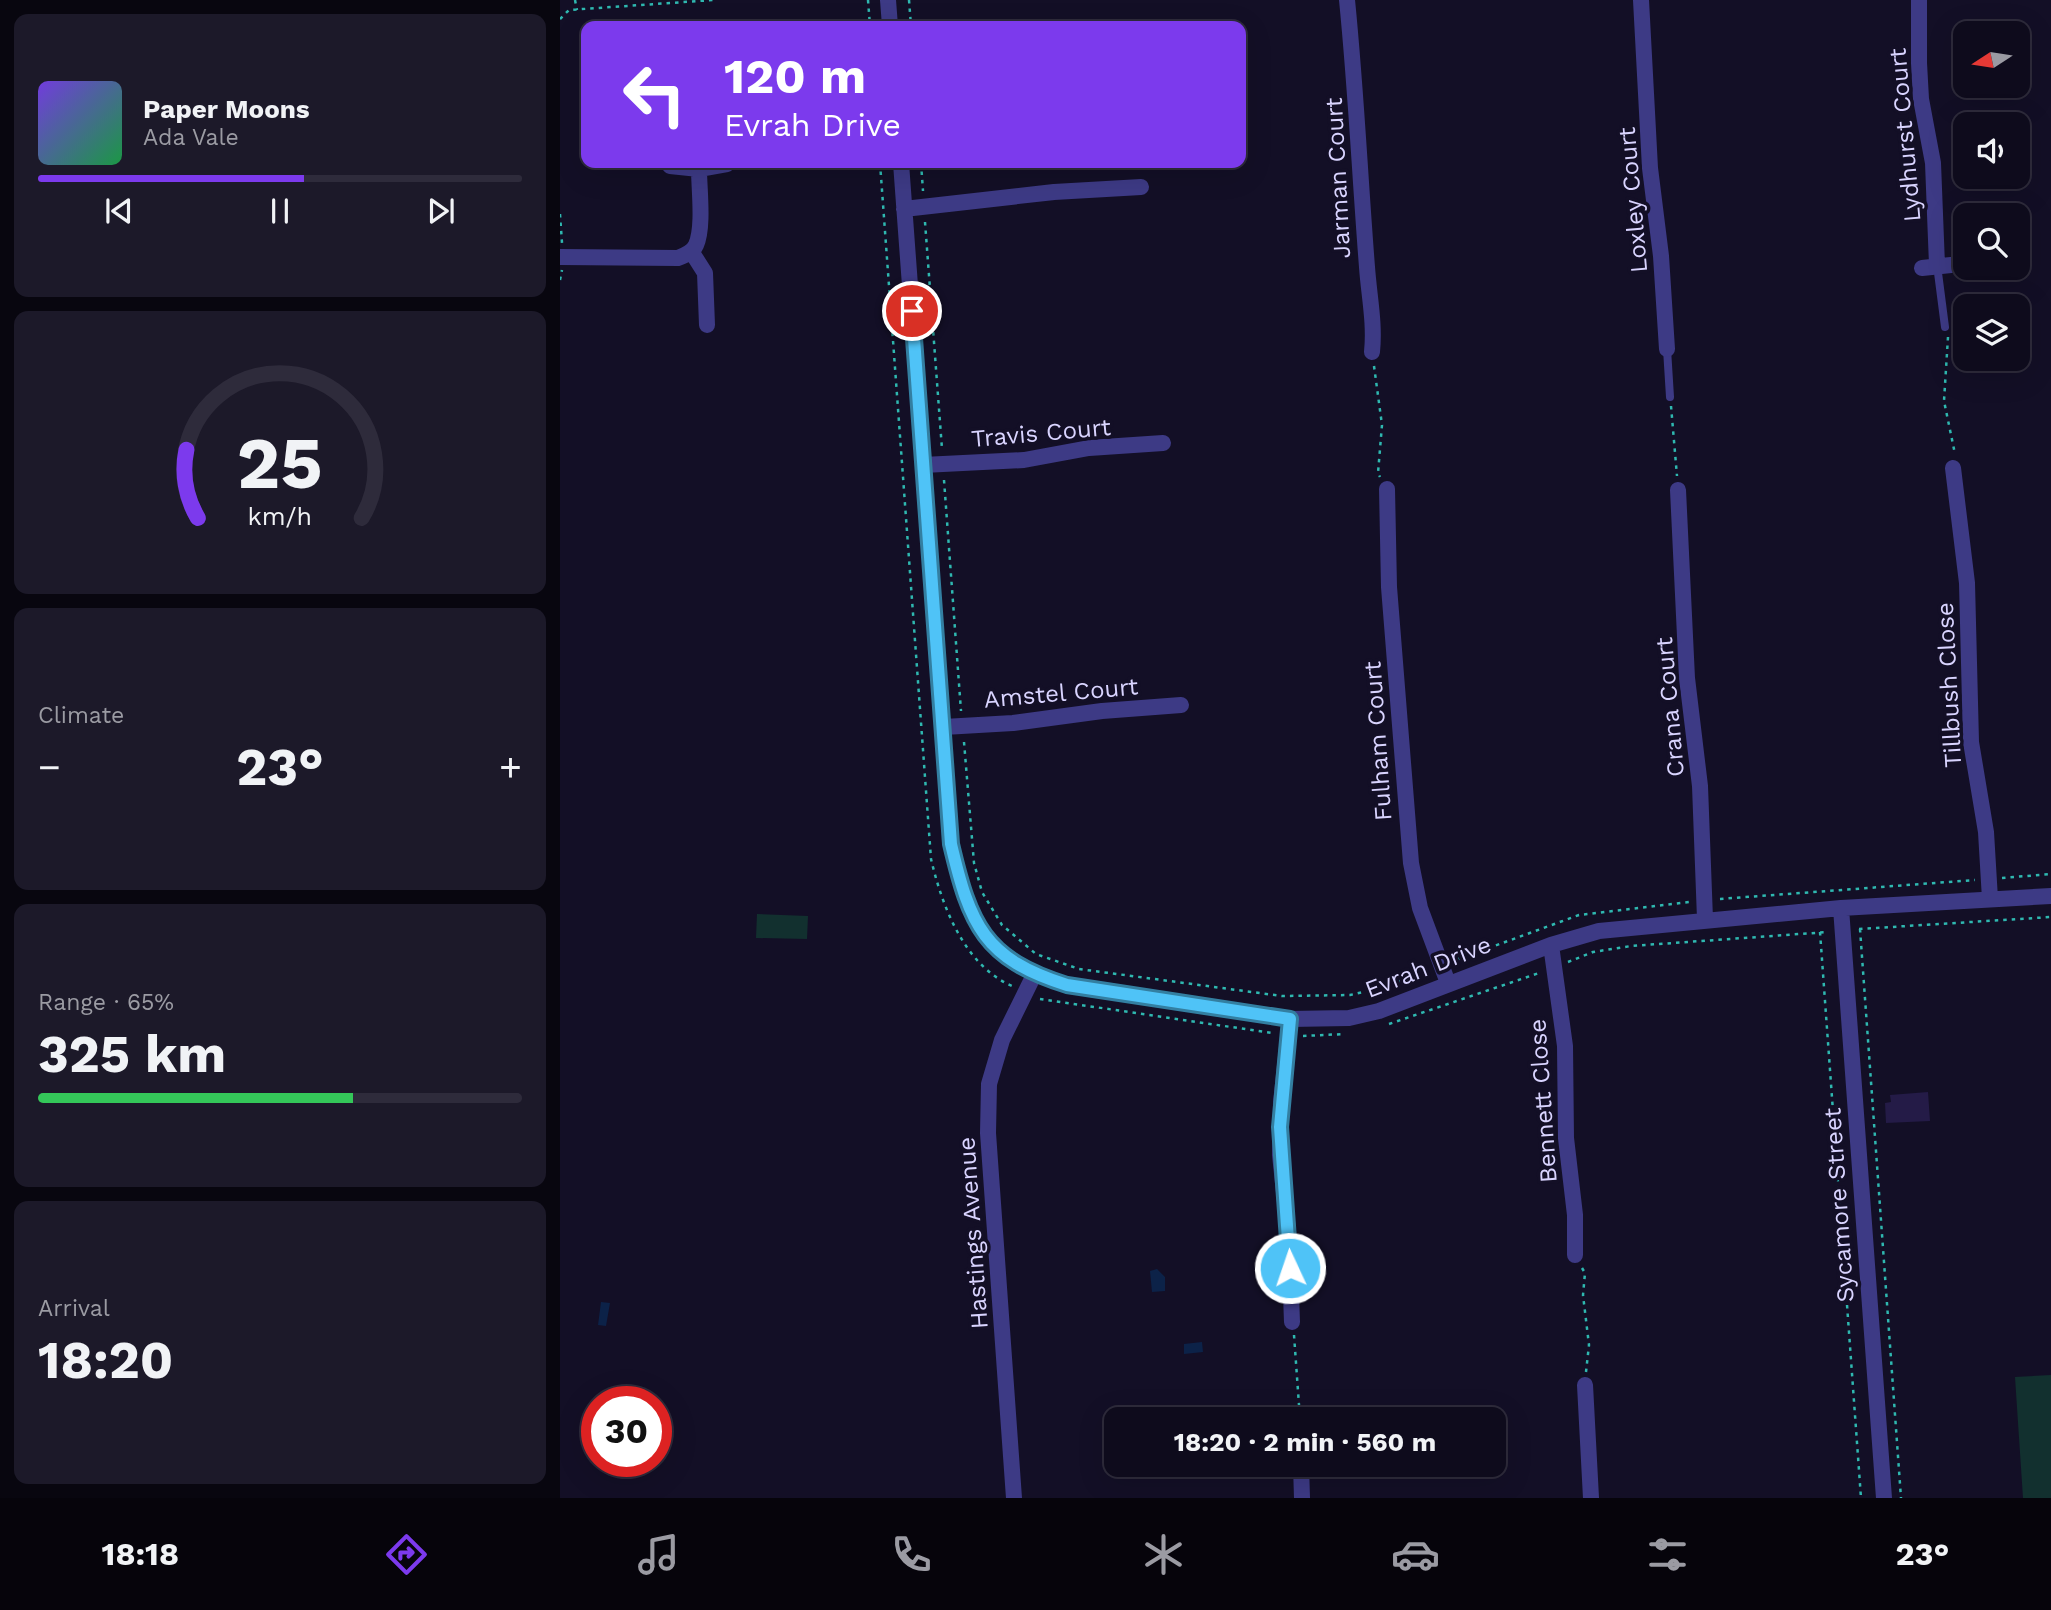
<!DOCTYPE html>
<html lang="en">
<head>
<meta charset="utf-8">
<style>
	:root { --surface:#0e0b1c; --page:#1c1929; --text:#f1f3f6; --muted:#9b9ba3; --line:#2e2b3b; --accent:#7c3aed }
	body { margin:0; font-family:"Work Sans",sans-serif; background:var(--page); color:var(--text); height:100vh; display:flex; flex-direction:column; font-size:26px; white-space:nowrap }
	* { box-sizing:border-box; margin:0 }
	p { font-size:23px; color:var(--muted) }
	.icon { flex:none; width:38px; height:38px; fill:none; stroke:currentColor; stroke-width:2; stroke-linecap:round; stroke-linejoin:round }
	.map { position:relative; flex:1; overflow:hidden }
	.drawer { display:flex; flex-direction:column; gap:14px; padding:14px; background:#08060f; width:560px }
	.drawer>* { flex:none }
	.guide { position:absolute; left:21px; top:21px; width:665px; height:147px; border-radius:14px; box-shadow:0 7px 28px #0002,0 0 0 2px var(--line); background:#7c3aed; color:#fff; overflow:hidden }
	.needle { width:46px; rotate:258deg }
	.tools { position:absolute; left:1393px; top:21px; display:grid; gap:14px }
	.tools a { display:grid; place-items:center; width:77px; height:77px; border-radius:14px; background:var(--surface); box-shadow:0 7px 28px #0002,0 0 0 2px var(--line); font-size:35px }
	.speed { position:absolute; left:21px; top:1386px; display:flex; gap:14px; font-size:35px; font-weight:700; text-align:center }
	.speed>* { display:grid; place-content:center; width:91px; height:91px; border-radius:50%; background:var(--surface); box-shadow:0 7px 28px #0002,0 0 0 2px var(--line); line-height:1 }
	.speed .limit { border:10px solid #d22; background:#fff; color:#111 }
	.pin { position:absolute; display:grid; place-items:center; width:60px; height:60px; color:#fff; margin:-30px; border:4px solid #fff; border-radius:50%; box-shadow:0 2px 7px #0007 }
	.me { position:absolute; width:77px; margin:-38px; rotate:357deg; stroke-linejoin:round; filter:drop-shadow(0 0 5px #0008) }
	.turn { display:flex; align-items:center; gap:24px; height:147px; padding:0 28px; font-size:32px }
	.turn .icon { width:91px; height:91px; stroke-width:2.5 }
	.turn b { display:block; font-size:49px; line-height:60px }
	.big { font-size:52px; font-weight:700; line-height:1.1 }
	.drawer .card { flex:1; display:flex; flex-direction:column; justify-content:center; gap:10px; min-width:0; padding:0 24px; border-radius:14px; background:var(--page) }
	.drawer .dial { align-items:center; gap:0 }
	.dial svg { height:182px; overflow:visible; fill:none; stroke:var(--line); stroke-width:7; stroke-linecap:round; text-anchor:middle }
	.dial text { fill:var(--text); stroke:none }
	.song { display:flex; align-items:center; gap:21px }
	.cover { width:84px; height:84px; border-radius:10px; background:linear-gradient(135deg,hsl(260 70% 55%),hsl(140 70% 35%)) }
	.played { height:7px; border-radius:4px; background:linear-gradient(90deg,var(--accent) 55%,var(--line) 55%) }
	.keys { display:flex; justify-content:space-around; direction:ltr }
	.heat { display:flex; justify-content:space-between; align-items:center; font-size:38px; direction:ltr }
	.charge { height:10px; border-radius:5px; background:linear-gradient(90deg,#34c759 65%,var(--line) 0) }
	.trip { position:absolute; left:544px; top:1407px; width:402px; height:70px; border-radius:14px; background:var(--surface); box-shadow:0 7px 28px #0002,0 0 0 2px var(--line); font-weight:700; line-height:70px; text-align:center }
	.menu { display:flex; height:112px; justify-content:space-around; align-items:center; background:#06040b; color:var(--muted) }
	.menu .icon { width:49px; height:49px }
	.menu .selected { color:var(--accent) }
	.menu b { font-size:32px; color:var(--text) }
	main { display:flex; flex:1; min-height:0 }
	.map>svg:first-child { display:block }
	.green { fill:#12302f }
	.water { fill:#0c2248 }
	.building { fill:#241b47 }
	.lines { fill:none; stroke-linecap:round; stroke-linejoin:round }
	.path { stroke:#2fb8b0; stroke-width:2.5; stroke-dasharray:3.5 5; stroke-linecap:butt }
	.lane { stroke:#3d3a85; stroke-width:8 }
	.street { stroke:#3d3a85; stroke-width:16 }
	.route-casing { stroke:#337fa1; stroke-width:18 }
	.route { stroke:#4fc3f7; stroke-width:12 }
	.labels { text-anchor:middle; stroke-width:7; stroke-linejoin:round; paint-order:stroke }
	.street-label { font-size:24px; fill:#d9d4ff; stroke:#130f26 }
</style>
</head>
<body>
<main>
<section class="drawer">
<div class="card">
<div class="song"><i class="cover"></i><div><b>Paper Moons</b><p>Ada Vale</p></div></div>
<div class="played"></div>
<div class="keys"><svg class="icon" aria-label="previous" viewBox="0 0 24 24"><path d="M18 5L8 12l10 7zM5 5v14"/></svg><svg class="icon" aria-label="pause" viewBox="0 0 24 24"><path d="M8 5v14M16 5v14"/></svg><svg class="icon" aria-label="next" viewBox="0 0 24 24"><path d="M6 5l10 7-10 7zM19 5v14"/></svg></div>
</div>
<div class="card dial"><svg viewBox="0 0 100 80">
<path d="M14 69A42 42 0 1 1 86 69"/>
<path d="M14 69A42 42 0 0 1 9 39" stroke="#7c3aed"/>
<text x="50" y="56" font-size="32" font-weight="700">25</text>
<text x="50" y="72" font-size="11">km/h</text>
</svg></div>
<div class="card"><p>Climate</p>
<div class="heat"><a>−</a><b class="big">23°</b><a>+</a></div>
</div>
<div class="card"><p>Range · 65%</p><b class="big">325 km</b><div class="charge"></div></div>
<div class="card"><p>Arrival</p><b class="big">18:20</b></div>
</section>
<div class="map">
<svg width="1491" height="1498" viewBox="0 0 1491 1498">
	<rect width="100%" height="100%" fill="#130f26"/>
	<path class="green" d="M197,914L248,916L247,939L196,938Z
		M1491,1375V1498H1463L1455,1377Z"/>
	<path class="water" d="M597,1269L605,1277V1291L592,1292L590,1271Z
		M41,1302L50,1303L46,1326L38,1325Z
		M642,1342L643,1352L624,1354V1344Z"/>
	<path class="building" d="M1368,1092L1370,1121L1326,1123L1325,1103L1331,1102L1330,1095Z"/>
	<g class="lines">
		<path class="path" d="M15,0L17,10
			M308,0L310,26
			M349,0L351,26
			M0,19L9,10L153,0
			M320,163L371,859C382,906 404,965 452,986
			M361,163L363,191
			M0,214L2,243
			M365,222L382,449
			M0,280L2,270
			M1388,337L1384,401L1395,454
			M814,366L822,425L818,473L820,477
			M1111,406L1117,476
			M384,480L401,711
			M404,742L414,863L422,892L442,925L476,954L519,969L722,996L790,995L825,987L866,971
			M1442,878L1491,874
			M1160,899L1415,880
			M1299,929L1491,917
			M1300,929L1341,1498
			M1260,932L1301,1498
			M896,960L1019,915L1129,902
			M1008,962L1033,952L1071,946L1268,932
			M480,999L712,1033
			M829,1024L979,973
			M743,1036L785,1034
			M1022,1268L1025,1273L1023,1295L1029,1345L1026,1372
			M734,1335L740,1419"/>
		<path class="lane" d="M1377,265L1385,327
			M1107,349L1110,397"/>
		<path class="street" d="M328,0L330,26
			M787,0C796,89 800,178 807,267C809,296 815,323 812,352
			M1081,0L1090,168L1101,256L1107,349
			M1359,0V63L1361,99L1373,163L1377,265
			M341,163L391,844C410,925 424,958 507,985L730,1019L789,1018L819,1011L991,945L1039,931L1281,908L1491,896
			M110,166L139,169L167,164
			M344,209L494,192L581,187
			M131,251L145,273L147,325
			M0,257L118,258C126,255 133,252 136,245C144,227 139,189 139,169
			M1362,268L1391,265
			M363,465L464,460L529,448L603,443
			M1393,468L1407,583L1411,742L1426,832L1430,899
			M827,489L829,587L851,863L860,908L888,983
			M1118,490L1127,678L1140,786L1145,919
			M384,727L453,723L542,711L621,705
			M1281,908L1324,1498
			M991,945L1005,1046L1006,1138L1015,1215V1255
			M730,1019L721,1102L720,1155L729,1240L732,1322
			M1025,1385L1031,1498
			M741,1465L742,1498
			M454,1498L428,1133L429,1084L442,1040L474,975"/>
	</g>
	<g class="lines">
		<defs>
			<path id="route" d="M352,311L391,844C410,925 424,959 507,985L730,1019L720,1127L730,1268"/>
		</defs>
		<use href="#route" class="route-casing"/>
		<use href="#route" class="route"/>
	</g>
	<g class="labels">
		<g class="street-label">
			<text transform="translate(1345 135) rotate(-95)" y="8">Lydhurst Court</text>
			<text transform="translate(778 178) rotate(-93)" y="8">Jarman Court</text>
			<text transform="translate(1073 200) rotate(-95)" y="8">Loxley Court</text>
			<text transform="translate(481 433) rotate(-5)" y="8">Travis Court</text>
			<text transform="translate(1389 685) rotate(-93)" y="8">Tillbush Close</text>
			<text transform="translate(501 693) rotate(-5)" y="8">Amstel Court</text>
			<text transform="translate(1110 707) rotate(-95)" y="8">Crana Court</text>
			<text transform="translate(818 741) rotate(-94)" y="8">Fulham Court</text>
			<text transform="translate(868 967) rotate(-21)" y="8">Evrah Drive</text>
			<text transform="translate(983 1101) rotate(-94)" y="8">Bennett Close</text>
			<text transform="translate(1279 1205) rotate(-94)" y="8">Sycamore Street</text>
			<text transform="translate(413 1233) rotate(-94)" y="8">Hastings Avenue</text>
		</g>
	</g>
</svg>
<div class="tools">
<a><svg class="needle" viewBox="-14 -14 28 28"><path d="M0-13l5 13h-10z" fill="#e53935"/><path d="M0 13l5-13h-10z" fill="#9b9ba3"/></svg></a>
<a><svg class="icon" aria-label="sound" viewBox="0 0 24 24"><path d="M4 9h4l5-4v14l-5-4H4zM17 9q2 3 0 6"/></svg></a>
<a><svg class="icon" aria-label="search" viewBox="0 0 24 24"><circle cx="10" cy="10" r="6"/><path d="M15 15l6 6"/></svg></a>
<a><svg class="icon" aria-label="layers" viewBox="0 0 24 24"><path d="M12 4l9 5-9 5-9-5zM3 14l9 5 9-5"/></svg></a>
</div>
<div class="speed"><div class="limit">30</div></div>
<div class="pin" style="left:352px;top:311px;background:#d93025"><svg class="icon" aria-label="arrive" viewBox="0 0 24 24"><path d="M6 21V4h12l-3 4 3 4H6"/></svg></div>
<svg class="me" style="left:730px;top:1268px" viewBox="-20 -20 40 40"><circle r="17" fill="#4fc3f7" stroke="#fff" stroke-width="3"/><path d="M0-11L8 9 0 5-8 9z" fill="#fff"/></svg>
<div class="trip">18:20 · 2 min · 560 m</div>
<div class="guide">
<div class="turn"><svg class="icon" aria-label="left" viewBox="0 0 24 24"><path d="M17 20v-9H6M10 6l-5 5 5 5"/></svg><div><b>120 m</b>Evrah Drive</div></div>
</div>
</div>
</main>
<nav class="menu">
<b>18:18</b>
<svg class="icon selected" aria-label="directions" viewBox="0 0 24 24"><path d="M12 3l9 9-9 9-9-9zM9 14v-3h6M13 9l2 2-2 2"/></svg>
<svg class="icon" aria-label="music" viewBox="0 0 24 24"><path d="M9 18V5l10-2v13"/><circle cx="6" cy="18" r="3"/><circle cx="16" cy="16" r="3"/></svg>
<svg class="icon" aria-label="phone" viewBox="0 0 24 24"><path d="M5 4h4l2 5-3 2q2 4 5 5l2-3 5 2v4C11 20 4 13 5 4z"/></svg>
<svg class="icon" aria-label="climate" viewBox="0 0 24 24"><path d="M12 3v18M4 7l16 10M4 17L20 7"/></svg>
<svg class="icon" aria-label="car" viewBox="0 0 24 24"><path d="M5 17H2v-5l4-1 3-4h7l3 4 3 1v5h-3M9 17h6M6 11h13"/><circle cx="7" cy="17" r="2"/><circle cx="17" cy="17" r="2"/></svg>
<svg class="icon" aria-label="filters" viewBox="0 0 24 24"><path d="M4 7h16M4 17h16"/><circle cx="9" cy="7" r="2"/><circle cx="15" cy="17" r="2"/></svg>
<b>23°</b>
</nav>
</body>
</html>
